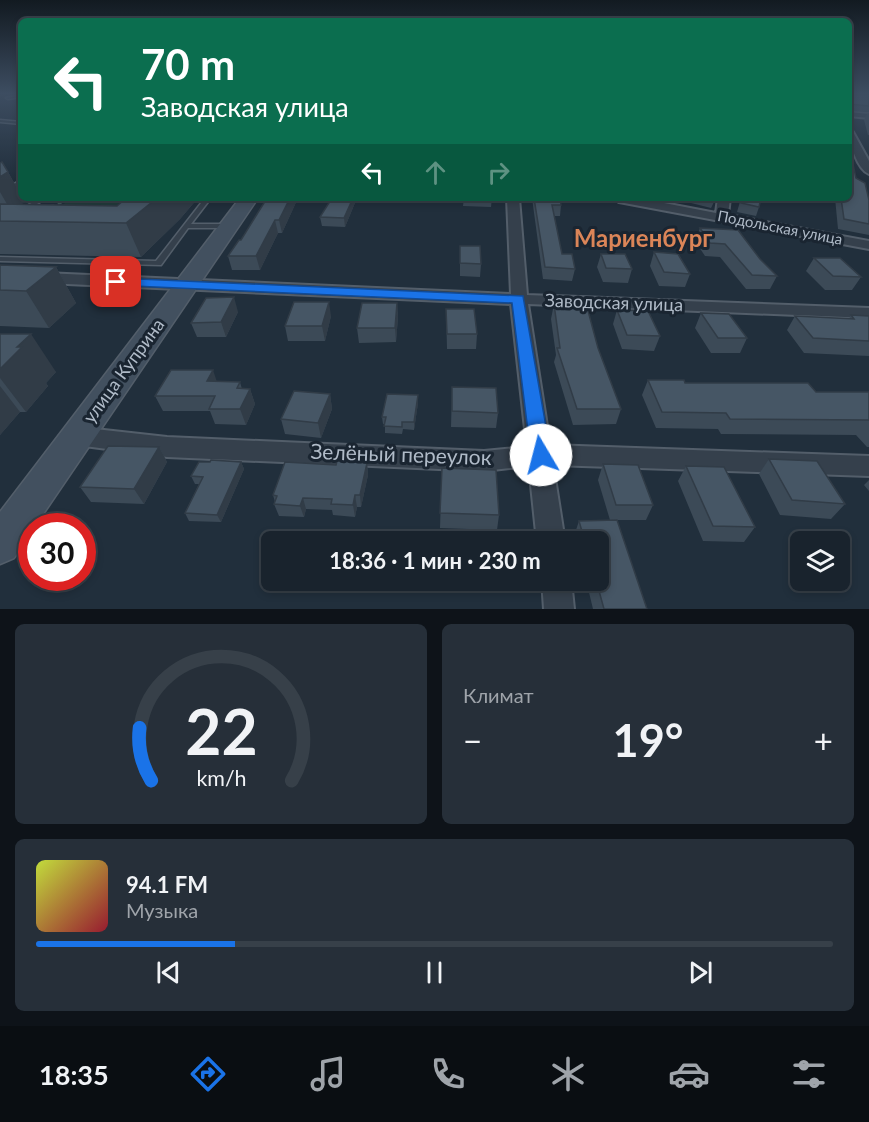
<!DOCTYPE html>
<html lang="ru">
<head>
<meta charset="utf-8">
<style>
	:root { --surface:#19232d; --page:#262f39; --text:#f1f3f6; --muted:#9fa4aa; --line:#374049; --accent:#1a73e8 }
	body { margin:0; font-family:Lato,sans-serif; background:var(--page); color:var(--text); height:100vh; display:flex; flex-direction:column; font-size:22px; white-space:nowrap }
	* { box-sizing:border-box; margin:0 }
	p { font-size:20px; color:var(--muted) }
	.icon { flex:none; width:33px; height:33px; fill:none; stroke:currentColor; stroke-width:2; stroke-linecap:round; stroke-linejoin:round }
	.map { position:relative; height:609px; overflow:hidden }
	.panel { display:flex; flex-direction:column; gap:15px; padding:15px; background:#0e1319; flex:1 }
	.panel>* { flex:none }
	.banner { position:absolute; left:18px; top:18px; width:834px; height:183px; border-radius:9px; box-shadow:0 3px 9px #0003,0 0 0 2px var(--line); background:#0b6e4f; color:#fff; overflow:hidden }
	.fabs { position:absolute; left:790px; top:531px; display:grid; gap:12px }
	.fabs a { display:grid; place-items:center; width:60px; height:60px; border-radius:9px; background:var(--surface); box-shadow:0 3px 9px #0003,0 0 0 2px var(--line); font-size:30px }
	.speed { position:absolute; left:18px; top:513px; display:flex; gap:12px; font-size:30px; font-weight:700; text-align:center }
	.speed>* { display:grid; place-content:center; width:78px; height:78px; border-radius:50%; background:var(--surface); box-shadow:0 3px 9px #0003,0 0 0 2px var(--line); line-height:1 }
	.speed .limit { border:9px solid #d22; background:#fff; color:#111 }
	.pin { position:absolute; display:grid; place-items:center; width:51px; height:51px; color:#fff; margin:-26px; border-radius:12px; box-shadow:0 3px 9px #0006 }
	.me { position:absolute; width:66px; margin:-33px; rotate:352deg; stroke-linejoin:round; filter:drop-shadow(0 0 4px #0008) }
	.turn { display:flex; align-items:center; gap:21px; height:126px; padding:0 24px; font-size:27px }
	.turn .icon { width:78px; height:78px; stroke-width:2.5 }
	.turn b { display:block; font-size:42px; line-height:51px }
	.lanes { display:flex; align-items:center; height:57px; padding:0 24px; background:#0003; justify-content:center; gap:30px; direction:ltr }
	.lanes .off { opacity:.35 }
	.big { font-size:45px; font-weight:700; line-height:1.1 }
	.panel .card { flex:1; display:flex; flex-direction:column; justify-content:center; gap:9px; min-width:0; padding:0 21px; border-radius:9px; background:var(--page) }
	.panel .dial { align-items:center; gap:0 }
	.dial svg { height:156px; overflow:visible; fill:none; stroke:var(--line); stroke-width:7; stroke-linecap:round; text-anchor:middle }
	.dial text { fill:var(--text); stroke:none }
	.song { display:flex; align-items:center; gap:18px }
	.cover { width:72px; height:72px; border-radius:9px; background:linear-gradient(135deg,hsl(70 70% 55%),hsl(350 70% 35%)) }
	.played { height:6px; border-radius:3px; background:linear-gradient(90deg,var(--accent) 25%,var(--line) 25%) }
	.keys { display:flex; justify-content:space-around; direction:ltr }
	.heat { display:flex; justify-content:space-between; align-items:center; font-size:33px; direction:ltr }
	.panel .tiles { flex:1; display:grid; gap:15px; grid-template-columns:1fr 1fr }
	.card:last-child { grid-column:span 2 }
	.trip { position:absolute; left:261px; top:531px; width:348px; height:60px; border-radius:9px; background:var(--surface); box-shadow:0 3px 9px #0003,0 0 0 2px var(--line); font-weight:700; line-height:60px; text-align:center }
	.menu { display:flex; height:96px; justify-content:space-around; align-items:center; background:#0a0e12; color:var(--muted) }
	.menu .icon { width:42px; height:42px }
	.menu .active { color:var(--accent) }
	.menu b { font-size:27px; color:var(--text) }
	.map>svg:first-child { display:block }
	.green { fill:#233c3d }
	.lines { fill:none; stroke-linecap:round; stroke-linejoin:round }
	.lane-casing { stroke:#535e6a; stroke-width:3 }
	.street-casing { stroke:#535e6a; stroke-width:4 }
	.secondary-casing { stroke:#535e6a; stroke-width:3 }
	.path { stroke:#40595a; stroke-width:2; stroke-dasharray:4 4; stroke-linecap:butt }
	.lane { fill:#35404c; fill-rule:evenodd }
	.street { fill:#35404c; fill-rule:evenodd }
	.secondary { fill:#42505f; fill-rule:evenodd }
	.wall { fill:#3c4a57 }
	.shaded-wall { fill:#313c47 }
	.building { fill:#465665; stroke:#313c47; stroke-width:1.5 }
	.route { fill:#1a73e8; stroke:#114b97; stroke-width:1.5 }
	.labels { text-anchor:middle; stroke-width:6; stroke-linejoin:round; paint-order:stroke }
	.far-street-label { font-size:15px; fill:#b0bbc8; stroke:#1a2531 }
	.street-label { font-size:18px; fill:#b0bbc8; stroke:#1a2531 }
	.near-street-label { font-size:21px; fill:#b0bbc8; stroke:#1a2531 }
	.district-label { font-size:24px; font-weight:bold; fill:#db8558; stroke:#1a2531 }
</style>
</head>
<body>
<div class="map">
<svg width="869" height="609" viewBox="0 0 869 609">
	<rect width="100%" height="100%" fill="#212f3c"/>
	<path class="green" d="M72,198H145L130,211H54Z"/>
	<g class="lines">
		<defs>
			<path id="lane" d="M21,95V97L8,99L6,98Z
				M0,120L21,122V124L0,122Z
				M21,180V184L0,196V192Z
				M39,198H46L28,210H24V208Z
				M205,198H211L191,224H227L230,226L227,228H188L161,265L0,261V257L156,261Z"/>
			<path id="street" d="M849,112L869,114V118L849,116Z
				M849,129L853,132L869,161V174C857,169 849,142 849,129Z
				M507,198H519L527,295L869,308V318L528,304L550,445L869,456V476L553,465L565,542H537L529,466L484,471L167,457L77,445L69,442L66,436L69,430L77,427L167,437L484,451L527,447L511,304L0,281V271L511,294Z
				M613,198H638L716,213L718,198H730L728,215L869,241V249L619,202Z
				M542,580H571L574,609H544Z"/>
			<path id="secondary" d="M240,198H258L35,526H32V532L14,558L0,564V512Z"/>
		</defs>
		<use href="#lane" class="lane-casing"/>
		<use href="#street" class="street-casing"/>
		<use href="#secondary" class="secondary-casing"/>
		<path class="path" d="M50,206L78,198"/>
		<use href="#lane" class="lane"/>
		<use href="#street" class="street"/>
		<use href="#secondary" class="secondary"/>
	</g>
	<path class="wall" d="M849,94H869V112L849,111Z
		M869,113V135H868L864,120L867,114Z
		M0,163L8,172L21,195V198L25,202L20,204L117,206L126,198H198L180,219L141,257L0,254Z
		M856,178L869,200V235L838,229L835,198H849Z
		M298,198L282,233H278L260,270H232L228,256L241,240Z
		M332,198H357L345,227L322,226L320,217Z
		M398,198H427L426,199Z
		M464,198H492L491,207L463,206Z
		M532,198H560L561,205L560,216H554L562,254L575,269L572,281L543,279Z
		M680,198H716L711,208L679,200Z
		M741,198H761L759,207L756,216L737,212Z
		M700,228L760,259L777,276L770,289H746L720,257L705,256L695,241Z
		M460,246L481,264L480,277L460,276Z
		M654,252L690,274L685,287L659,286L650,266Z
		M601,254L632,269L628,283L603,282L597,267Z
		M814,258L861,277L852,290H825L806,271Z
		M0,265L56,267L76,303L49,328L0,326Z
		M397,303L398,317L396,342L359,343L357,328Z
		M554,304L621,409L616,424L573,425L554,362L556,355L551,319Z
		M446,309L477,334L476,349H447Z
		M617,310L660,336L654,351L622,349L613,324Z
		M238,312L226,337H197L191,323Z
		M701,313L747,338L740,353H711L695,328Z
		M851,315L869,316V356L804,353L787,330L795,316L849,319Z
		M331,316L325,341H288L285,326Z
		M0,334L56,372L46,383L48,386L26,412H20L0,435Z
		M648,380L816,392H869V447H867L856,435L721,434L718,429L656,428L642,395Z
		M217,382H240L242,389H250L255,404L246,425L215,424L210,411H163L155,396Z
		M452,387L498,413L496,428L451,427Z
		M330,394L332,409L321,438L285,434L281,419Z
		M418,395V403L414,430L403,429L402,434L385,433V424H383L382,417Z
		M159,447L167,462L144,504L91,502L80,487Z
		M769,459L845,504L831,519L780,515L759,474Z
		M210,462H241L244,469L221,522L189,521L185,513L199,484H195L191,476Z
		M367,463L368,475L361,507H357L355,517L333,515L332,510L306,509L304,517L279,516L274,504L275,502L273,495L336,465Z
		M603,464L653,505L646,520H610L598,480Z
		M686,466L755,527L744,542L703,541L678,481Z
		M442,468L499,515L497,530L440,528Z
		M869,480V491L864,485Z
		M617,520L647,609H593L586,580H598V542H576L574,536L579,521Z"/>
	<path class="shaded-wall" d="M0,94H14L1,96Z
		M8,172L21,195V198H23L25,202L11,211L0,192V177Z
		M157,198H198L180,219L141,257L126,223Z
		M290,198H298L282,233L279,220Z
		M353,198H357L345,227L344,218Z
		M275,220L278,233L260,270L256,256Z
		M56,267L76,303L49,328L26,291Z
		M234,297L238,312L226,337L221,322Z
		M329,302L331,316L325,341L322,326Z
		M397,303L398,317L396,342L395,328Z
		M31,334L56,372L46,383L48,386L26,412L0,378V369L17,347Z
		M213,370L218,385L207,381Z
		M0,386L20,412L0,435Z
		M250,389L255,404L246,425L240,409Z
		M330,394L332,409L321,438L318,423Z
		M418,395V403L414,430V422Z
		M159,447L167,462L144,504L134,489Z
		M241,462L244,469L221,522L217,515Z
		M367,463L368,475L361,507L360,495Z
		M355,495L357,507L355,517L353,505Z
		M303,498L306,509L304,517L300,506Z"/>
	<path class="building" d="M849,94H869V106L849,104Z
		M849,155L853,164L856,178L865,183L869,200V224L844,219L841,198H849Z
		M2,162L8,172L0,177V163Z
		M126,198H157L126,223L0,221V204L117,206Z
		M267,198H290L279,220H275L256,256H228L239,240H241Z
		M332,198H353L344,218L320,217Z
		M534,198H560L561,205H552L562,254H572L575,269L545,267Z
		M742,198H761L759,207L741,203Z
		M700,228L738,230L760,259L777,276L752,275L725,244L710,243Z
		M460,246H480L481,264L460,263Z
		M654,252L678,254L690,274L664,272Z
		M601,254H625L632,269L606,268Z
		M814,258H840L861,277L833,276Z
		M0,265L56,267L26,291L0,290Z
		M234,297L221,322L191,323L206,298Z
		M294,302H329L322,326H285Z
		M362,303H397L395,328H357Z
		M554,304L587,307L598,348L621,409H577L557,348H560Z
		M446,309H474L477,334H447Z
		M617,310L648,311L660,336L627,335Z
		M701,313L729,314L747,338H718Z
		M851,315L869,316V341L813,338L795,316L854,319Z
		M0,334H31L17,347H22L0,369Z
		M171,370H213L207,381L240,382L237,388L250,389L240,409H209L215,396H155Z
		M648,380H684L685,383H808L816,392H869V420L730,419L726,413L662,412Z
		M452,387L496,388L498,413L452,411Z
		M294,391L330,394L318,423L281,419Z
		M387,394L418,395L414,422H402V427L384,426L386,417H382Z
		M108,446L159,447L134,489L80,487Z
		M769,459L817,461L845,504L792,500Z
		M211,460L241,462L217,515L185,513L203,477L191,476L199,462H210Z
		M337,461L367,463L360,495H355L353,505L331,504L332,499L303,498L300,506L274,504L277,496L273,495L285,462L336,465Z
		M603,464L638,465L653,505H616Z
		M686,466L724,467L755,527L713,526Z
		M442,468L496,470L499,515L440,513Z
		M617,520L647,609H604L596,580H598V542H585L579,521Z"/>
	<linearGradient id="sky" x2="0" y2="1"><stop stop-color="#121a21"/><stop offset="0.52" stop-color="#3d4d61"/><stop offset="1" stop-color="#3d4d61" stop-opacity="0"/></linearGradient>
	<rect width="869" height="180" fill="url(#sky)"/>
	<path class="route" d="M116,278L523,296L551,455L548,461L541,463L534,461L531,455L512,303L111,285L109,282L111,279Z"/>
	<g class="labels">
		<g class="far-street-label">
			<text transform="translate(780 228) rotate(11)" y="5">Подольская улица</text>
		</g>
		<g class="street-label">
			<text transform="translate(614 303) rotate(2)" y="6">Заводская улица</text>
			<text transform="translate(124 371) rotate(-54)" y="6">улица Куприна</text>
		</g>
		<g class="near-street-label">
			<text transform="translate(401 455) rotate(2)" y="7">Зелёный переулок</text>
		</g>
		<g class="district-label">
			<text x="643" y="247">Мариенбург</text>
		</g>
	</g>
</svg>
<div class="fabs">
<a><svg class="icon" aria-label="layers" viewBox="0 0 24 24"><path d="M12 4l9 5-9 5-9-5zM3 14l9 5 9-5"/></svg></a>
</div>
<div class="speed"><div class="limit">30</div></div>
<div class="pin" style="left:116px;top:282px;background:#d93025"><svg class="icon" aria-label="arrive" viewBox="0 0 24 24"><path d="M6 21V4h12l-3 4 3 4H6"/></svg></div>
<svg class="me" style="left:541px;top:455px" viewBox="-20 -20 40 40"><circle r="19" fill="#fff"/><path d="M0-13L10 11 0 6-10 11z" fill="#1a73e8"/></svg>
<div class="trip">18:36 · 1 мин · 230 m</div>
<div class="banner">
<div class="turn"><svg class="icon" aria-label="left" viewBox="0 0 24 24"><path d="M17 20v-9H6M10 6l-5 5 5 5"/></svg><div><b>70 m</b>Заводская улица</div></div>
<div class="lanes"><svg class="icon" aria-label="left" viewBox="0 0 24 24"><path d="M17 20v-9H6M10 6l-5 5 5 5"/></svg><svg class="icon off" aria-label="ahead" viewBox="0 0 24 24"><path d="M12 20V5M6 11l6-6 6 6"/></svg><svg class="icon off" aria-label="right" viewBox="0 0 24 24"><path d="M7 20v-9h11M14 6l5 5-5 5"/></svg></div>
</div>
</div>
<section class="panel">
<div class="tiles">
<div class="card dial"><svg viewBox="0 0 100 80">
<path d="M14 69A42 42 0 1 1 86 69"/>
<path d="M14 69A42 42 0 0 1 8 42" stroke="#1a73e8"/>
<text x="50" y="56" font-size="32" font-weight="700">22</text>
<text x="50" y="72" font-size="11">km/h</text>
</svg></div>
<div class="card"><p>Климат</p>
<div class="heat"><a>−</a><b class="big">19°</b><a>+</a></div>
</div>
<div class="card">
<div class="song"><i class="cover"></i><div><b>94.1 FM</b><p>Музыка</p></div></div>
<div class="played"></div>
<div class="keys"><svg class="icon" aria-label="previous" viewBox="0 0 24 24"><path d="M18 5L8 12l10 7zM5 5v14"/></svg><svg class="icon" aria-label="pause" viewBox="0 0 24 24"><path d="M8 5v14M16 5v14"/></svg><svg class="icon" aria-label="next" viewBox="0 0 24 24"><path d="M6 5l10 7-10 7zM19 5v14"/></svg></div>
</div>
</div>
</section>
<nav class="menu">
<b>18:35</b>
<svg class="icon active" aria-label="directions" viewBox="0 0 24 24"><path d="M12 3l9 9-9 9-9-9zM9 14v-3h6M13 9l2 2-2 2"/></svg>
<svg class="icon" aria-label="music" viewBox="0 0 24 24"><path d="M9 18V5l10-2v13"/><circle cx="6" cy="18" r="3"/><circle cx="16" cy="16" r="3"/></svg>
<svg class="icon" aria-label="phone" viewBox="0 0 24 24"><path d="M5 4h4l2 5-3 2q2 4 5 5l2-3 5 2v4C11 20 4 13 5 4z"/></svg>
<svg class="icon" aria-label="climate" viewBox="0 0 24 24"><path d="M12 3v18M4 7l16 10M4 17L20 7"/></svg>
<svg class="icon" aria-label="car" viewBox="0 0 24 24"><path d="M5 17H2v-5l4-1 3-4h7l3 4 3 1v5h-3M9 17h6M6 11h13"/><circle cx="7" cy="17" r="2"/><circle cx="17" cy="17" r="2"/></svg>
<svg class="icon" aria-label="filters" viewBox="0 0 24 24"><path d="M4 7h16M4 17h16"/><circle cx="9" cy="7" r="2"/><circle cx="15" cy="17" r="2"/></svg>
</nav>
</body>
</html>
